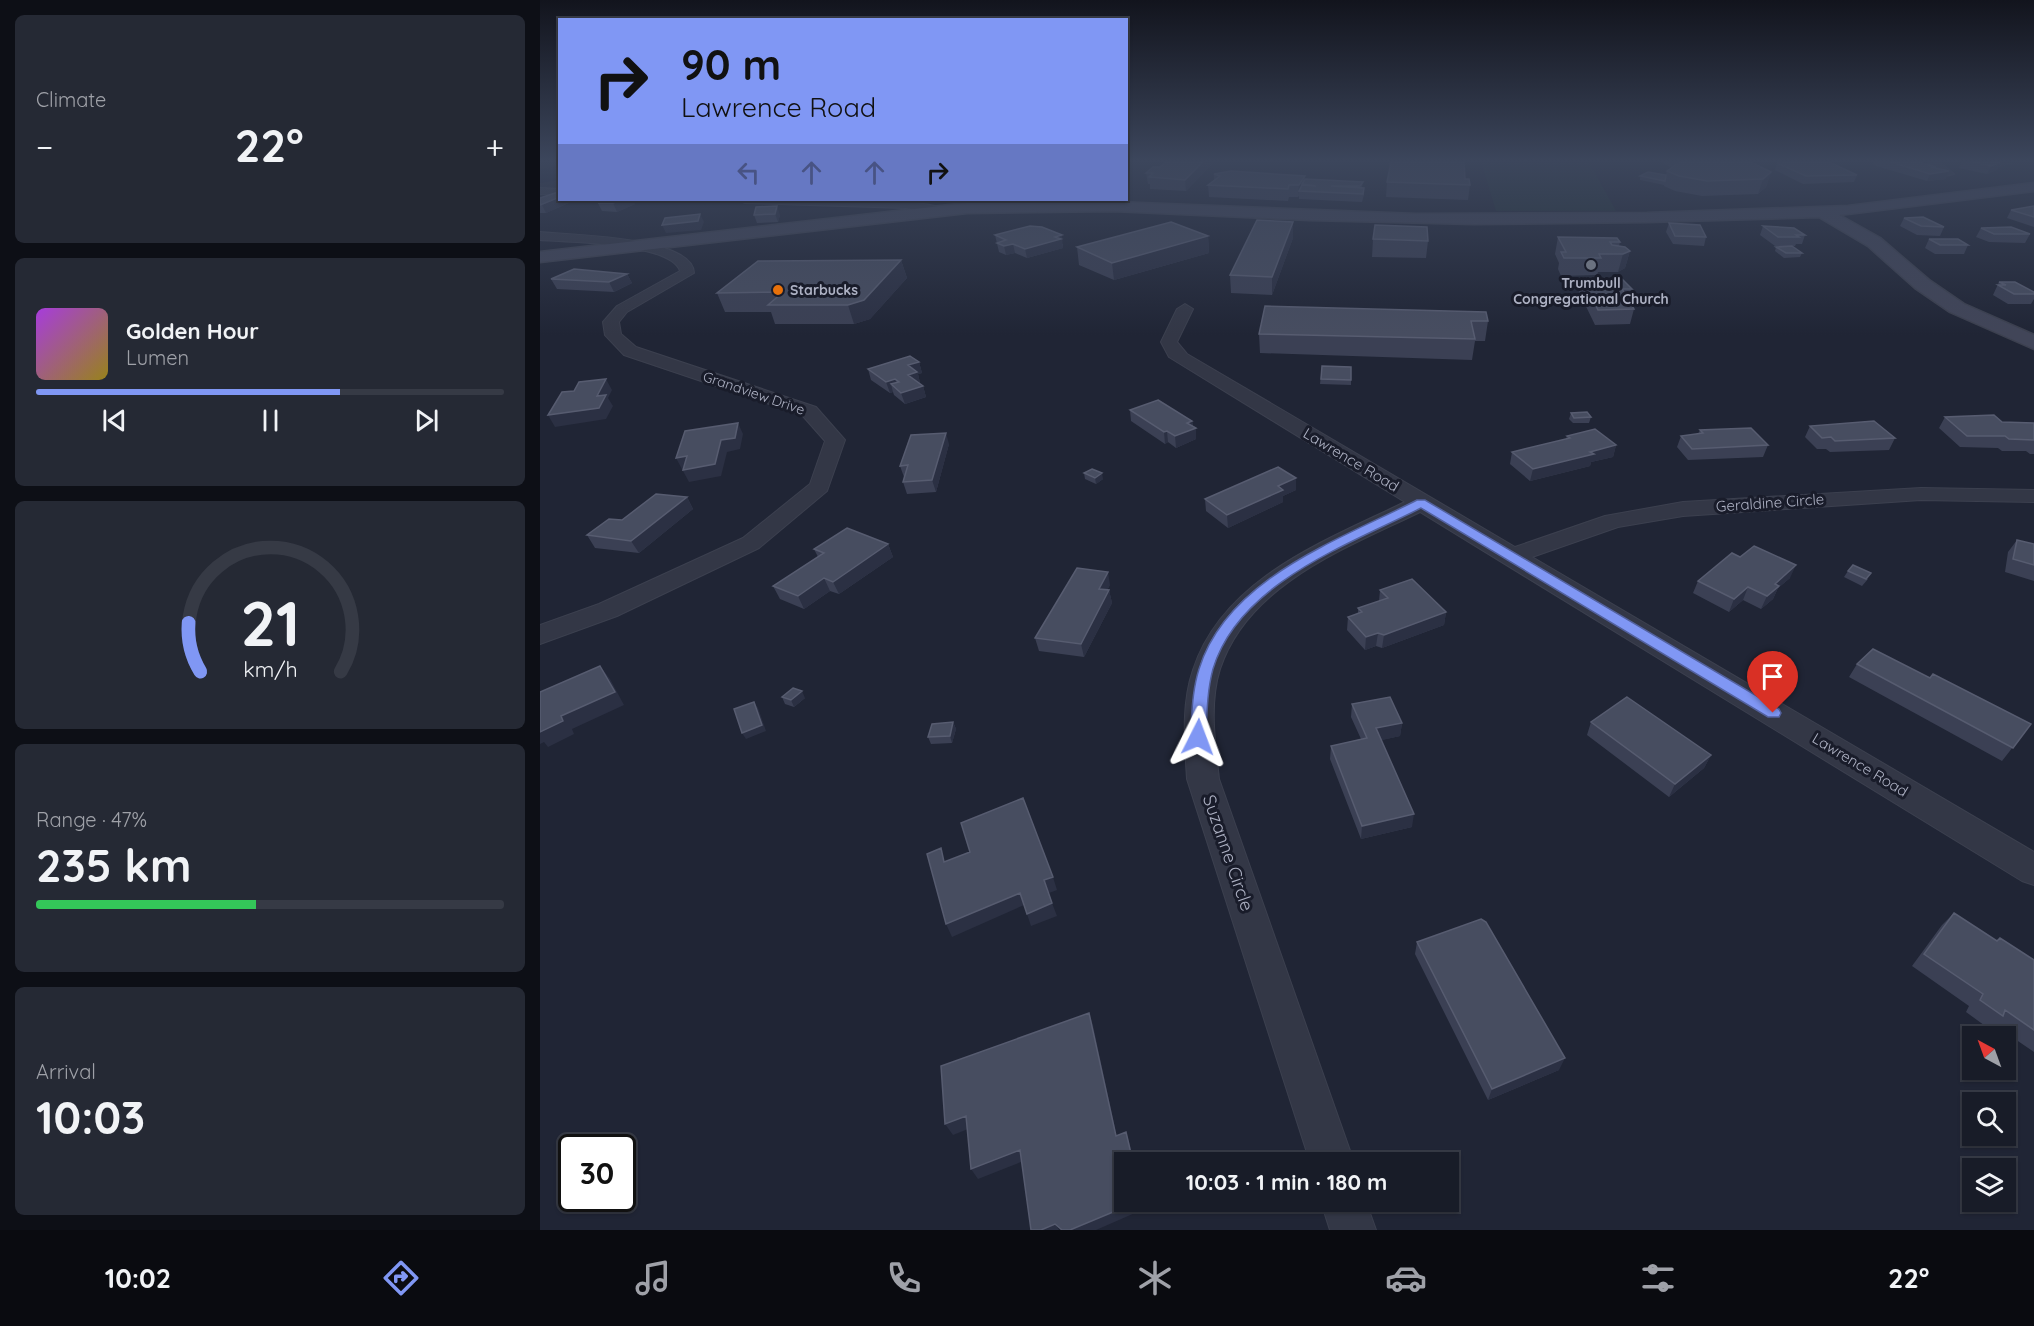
<!DOCTYPE html>
<html lang="en">
<head>
<meta charset="utf-8">
<style>
	:root { --surface:#181c28; --page:#252934; --text:#f1f3f6; --muted:#9fa1a8; --line:#363a45; --accent:#8097f4 }
	body { margin:0; font-family:Quicksand,sans-serif; background:var(--page); color:var(--text); height:100vh; display:flex; flex-direction:column; font-size:22px; white-space:nowrap }
	* { box-sizing:border-box; margin:0 }
	p { font-size:20px; color:var(--muted) }
	.icon { flex:none; width:33px; height:33px; fill:none; stroke:currentColor; stroke-width:2; stroke-linecap:round; stroke-linejoin:round }
	.map { position:relative; flex:1; overflow:hidden }
	.details { display:flex; flex-direction:column; gap:15px; padding:15px; background:#0d0f16; width:540px }
	.details>* { flex:none }
	.hud { position:absolute; left:18px; top:18px; width:570px; height:183px; border-radius:0px; box-shadow:0 2px 4px #0004,0 0 0 2px var(--line); background:#8097f4; color:#111; overflow:hidden }
	.needle { width:39px; rotate:319deg }
	.tools { position:absolute; left:1422px; top:1026px; display:grid; gap:12px }
	.tools a { display:grid; place-items:center; width:54px; height:54px; border-radius:0px; background:var(--surface); box-shadow:0 2px 4px #0004,0 0 0 2px var(--line); font-size:30px }
	.speed { position:absolute; left:18px; top:1134px; display:flex; gap:12px; font-size:30px; font-weight:700; text-align:center }
	.speed>* { display:grid; place-content:center; width:78px; height:78px; border-radius:50%; background:var(--surface); box-shadow:0 2px 4px #0004,0 0 0 2px var(--line); line-height:1 }
	.speed .limit { border:3px solid #111; border-radius:9px; background:#fff; color:#111 }
	.pin { position:absolute; display:grid; place-items:center; width:51px; height:51px; color:#fff; margin:-62px -26px; border-radius:50% 50% 50% 0; rotate:-45deg; box-shadow:0 0 6px #0007 }
	.pin .icon { rotate:45deg }
	.me { position:absolute; width:66px; margin:-33px; rotate:3deg; stroke-linejoin:round; filter:drop-shadow(0 0 4px #0008) }
	.turn { display:flex; align-items:center; gap:21px; height:126px; padding:0 24px; font-size:27px }
	.turn .icon { width:78px; height:78px; stroke-width:2.5 }
	.turn b { display:block; font-size:42px; line-height:51px }
	.lanes { display:flex; align-items:center; height:57px; padding:0 24px; background:#0003; justify-content:center; gap:30px; direction:ltr }
	.lanes .off { opacity:.35 }
	.big { font-size:45px; font-weight:700; line-height:1.1 }
	.details .widget { flex:1; display:flex; flex-direction:column; justify-content:center; gap:9px; min-width:0; padding:0 21px; border-radius:9px; background:var(--page) }
	.details .dial { align-items:center; gap:0 }
	.dial svg { height:156px; overflow:visible; fill:none; stroke:var(--line); stroke-width:7; stroke-linecap:round; text-anchor:middle }
	.dial text { fill:var(--text); stroke:none }
	.song { display:flex; align-items:center; gap:18px }
	.cover { width:72px; height:72px; border-radius:9px; background:linear-gradient(135deg,hsl(280 70% 55%),hsl(50 70% 35%)) }
	.played { height:6px; border-radius:3px; background:linear-gradient(90deg,var(--accent) 65%,var(--line) 65%) }
	.keys { display:flex; justify-content:space-around; direction:ltr }
	.heat { display:flex; justify-content:space-between; align-items:center; font-size:33px; direction:ltr }
	.charge { height:9px; border-radius:4px; background:linear-gradient(90deg,#34c759 47%,var(--line) 0) }
	.trip { position:absolute; left:574px; top:1152px; width:345px; height:60px; border-radius:0px; background:var(--surface); box-shadow:0 2px 4px #0004,0 0 0 2px var(--line); font-weight:700; line-height:60px; text-align:center }
	.menu { display:flex; height:96px; justify-content:space-around; align-items:center; background:#0a0b10; color:var(--muted) }
	.menu .icon { width:42px; height:42px }
	.menu .on { color:var(--accent) }
	.menu b { font-size:27px; color:var(--text) }
	main { display:flex; flex:1; min-height:0 }
	.map>svg:first-child { display:block }
	.green { fill:#213036 }
	.lines { fill:none; stroke-linecap:round; stroke-linejoin:round }
	.river { fill:#141a31; fill-rule:evenodd }
	.minor-casing { stroke:#3c404f; stroke-width:2 }
	.secondary-casing { stroke:#3c404f; stroke-width:3 }
	.minor { fill:#333746; fill-rule:evenodd }
	.secondary { fill:#414558; fill-rule:evenodd }
	.wall { fill:#3b4054 }
	.shaded-wall { fill:#2b3043 }
	.building { fill:#474d60; stroke:#575c70; stroke-width:1.5 }
	.route { fill:#8097f4; stroke:#53629f; stroke-width:1.5 }
	.worship-dot { fill:#6b7280; stroke:#191c2a; stroke-width:2 }
	.food-dot { fill:#e8710a; stroke:#191c2a; stroke-width:2 }
	.labels { text-anchor:middle; stroke-width:6; stroke-linejoin:round; paint-order:stroke }
	.far-poi-label { font-size:14px; font-weight:bold; fill:#adb1c3; stroke:#191c2a }
	.far-street-label { font-size:14px; fill:#adb1c3; stroke:#191c2a }
	.street-label { font-size:15px; fill:#adb1c3; stroke:#191c2a }
	.near-street-label { font-size:18px; fill:#adb1c3; stroke:#191c2a }
</style>
</head>
<body>
<main>
<section class="details">
<div class="widget"><p>Climate</p>
<div class="heat"><a>−</a><b class="big">22°</b><a>+</a></div>
</div>
<div class="widget">
<div class="song"><i class="cover"></i><div><b>Golden Hour</b><p>Lumen</p></div></div>
<div class="played"></div>
<div class="keys"><svg class="icon" aria-label="previous" viewBox="0 0 24 24"><path d="M18 5L8 12l10 7zM5 5v14"/></svg><svg class="icon" aria-label="pause" viewBox="0 0 24 24"><path d="M8 5v14M16 5v14"/></svg><svg class="icon" aria-label="next" viewBox="0 0 24 24"><path d="M6 5l10 7-10 7zM19 5v14"/></svg></div>
</div>
<div class="widget dial"><svg viewBox="0 0 100 80">
<path d="M14 69A42 42 0 1 1 86 69"/>
<path d="M14 69A42 42 0 0 1 8 44" stroke="#8097f4"/>
<text x="50" y="56" font-size="32" font-weight="700">21</text>
<text x="50" y="72" font-size="11">km/h</text>
</svg></div>
<div class="widget"><p>Range · 47%</p><b class="big">235 km</b><div class="charge"></div></div>
<div class="widget"><p>Arrival</p><b class="big">10:03</b></div>
</section>
<div class="map">
<svg width="1494" height="1230" viewBox="0 0 1494 1230">
	<rect width="100%" height="100%" fill="#202535"/>
	<path class="green" d="M941,162H1049L1076,211H956Z"/>
	<g class="lines">
		<path class="river" d="M20,166V180L0,183V169Z"/>
		<defs>
			<path id="minor" d="M1389,162H1399L1414,174L1405,176L1392,169Z
				M0,188L20,189V195L0,194Z
				M199,200C228,197 391,196 408,211L402,215L366,208L205,203Z
				M0,232C28,235 153,236 154,273L87,312L79,322L81,334L96,347L276,407L305,440L287,491L219,548L77,616L0,644V625L59,604L203,538L270,484L285,441L262,415L84,355L65,335L63,322L77,306L140,271C131,243 28,242 0,240Z
				M645,304L653,309L637,342L647,354L975,547L1065,516L1143,502L1381,488L1494,490V502L1381,500L1143,516L1078,527L992,557L1494,852V885L1482,881L880,512C806,548 708,584 680,669C669,704 675,743 679,779L814,1162H770L647,779C645,743 641,705 653,670C683,578 785,541 865,502L629,357L621,342L637,309Z
				M781,1202H826L836,1230H790Z"/>
			<path id="secondary" d="M1494,183V191L1299,215L1340,238L1389,280L1424,304L1494,335V349L1410,312L1375,288L1328,246L1279,217L1107,222L934,224L770,220L574,211L427,213L0,262V252L427,203L476,201L574,202L876,214L1107,213L1308,206Z"/>
		</defs>
		<use href="#minor" class="minor-casing"/>
		<use href="#secondary" class="secondary-casing"/>
		<use href="#minor" class="minor"/>
		<use href="#secondary" class="secondary"/>
	</g>
	<path class="wall" d="M625,162H674L646,191L610,189V184H608L606,173L620,167Z
		M849,162H924L925,179L930,185L928,200L846,197L847,182L850,166H849Z
		M1121,162H1211L1231,172L1226,187L1218,194L1162,196L1135,191L1124,186V185L1100,180V176L1126,175L1127,171L1132,168Z
		M1334,162H1379L1396,167L1395,168L1406,179L1387,181L1333,165Z
		M1422,162H1473L1472,164L1458,167L1457,170L1447,174L1419,168Z
		M1237,163L1317,175L1314,182L1263,184L1235,170Z
		M674,174L765,176V179L823,182L822,187L824,195L822,202L759,199V196L758,197H749L748,201L669,197L668,185L674,180Z
		M0,198L32,200L33,201L6,213H0Z
		M302,200H338L335,202L303,201Z
		M58,203L95,204L77,212L62,211Z
		M1494,206V227L1467,218L1471,210Z
		M216,207L240,215L238,222L217,223L214,215Z
		M1364,218L1404,227L1400,236L1377,235L1360,226Z
		M1129,223L1166,237L1164,246L1133,244L1126,232Z
		M1223,226L1265,235L1262,244H1256L1255,246H1235L1220,235Z
		M1441,228L1490,234L1485,243L1449,242L1436,237Z
		M455,235L523,244V248L487,258L475,253L466,255L459,252Z
		M668,236L669,253L574,280L539,265L537,247Z
		M1018,237L1080,242L1079,246L1090,251L1085,268L1078,272H1058L1057,275L1021,276L1018,269L1019,263L1015,254Z
		M753,238L732,295L691,293L690,275Z
		M833,239L888,241L886,258L832,257Z
		M1389,239L1428,245L1424,254H1395L1385,248Z
		M1236,247L1262,253L1260,257L1244,258L1235,251Z
		M361,260L367,278L330,319L314,324H235L231,312H185L177,293Z
		M87,274L92,283L74,292L17,289L11,279Z
		M1042,278L1092,289L1089,300L1094,309L1090,324L1055,325L1039,292Z
		M1459,282L1494,292V299L1491,304H1468L1453,295Z
		M725,306L948,321L945,341H935L932,360L720,353L719,334Z
		M379,362L382,373L378,374L380,383H379L383,386L386,397L365,404L354,395L353,392L350,393L331,380L328,369Z
		M782,366L811,367V385L780,384Z
		M590,410L652,421L653,426L656,428V439L636,448L628,442L625,444L591,421Z
		M1031,413L1051,417L1049,423H1033L1029,419Z
		M1405,417L1462,422L1494,423V454H1490L1486,451H1462L1458,448L1420,447L1399,428Z
		M1270,426L1355,438L1349,450L1290,452L1286,449H1277L1265,437Z
		M1160,430L1228,445L1223,457L1148,460L1137,447L1141,436L1158,434Z
		M1027,436L1076,445L1073,457L1051,462L1050,466L990,481L970,464L972,452L1026,439Z
		M409,444L396,492L367,494L363,482L364,477L360,466Z
		M544,473L563,479L556,484L545,479Z
		M756,478V490L743,496V502L688,528L666,511L665,499Z
		M147,497L153,509L99,553L55,548L47,535L82,520Z
		M1477,540L1494,544V581L1465,572L1468,552Z
		M348,544L353,557L299,594L290,591L264,609L240,599L233,586L278,557L274,549Z
		M1308,571L1328,579L1322,586L1304,577Z
		M1250,578L1238,588L1233,599L1221,609L1203,600L1189,612L1153,593L1158,581Z
		M570,585L567,590H569L572,603L544,657L499,651L495,638Z
		M840,590L906,612L904,625L842,648L836,646L825,650L807,630L808,617L818,614V608L839,601Z
		M1317,664L1390,678L1491,724L1462,761L1309,677Z
		M242,697L265,698L254,707L245,704Z
		M812,704L862,723L860,736L841,740L872,827L821,839L790,759L791,746L821,739L811,717Z
		M413,722L416,729L412,743L391,744L388,737Z
		M1051,722L1171,755L1164,768L1129,797L1047,735Z
		M1414,913L1457,941L1494,960V1052L1453,1024L1448,1028L1426,1012L1429,1006L1372,966L1402,925Z
		M877,942L1019,1070L948,1100L875,954Z"/>
	<path class="shaded-wall" d="M663,162H674L646,191L645,180Z
		M1454,162H1473L1472,164L1458,167L1457,170L1447,174L1451,166Z
		M1391,167H1396L1393,173L1409,171L1406,179L1387,181L1390,174Z
		M1231,172L1226,187L1218,194L1223,179Z
		M765,176V184H762V191H759L758,197L759,185Z
		M20,197V200H32L33,201L6,213L2,205Z
		M82,200H93L95,204L77,212L73,203Z
		M237,206L240,215L238,222L235,214Z
		M160,214L164,222L161,230L126,233L122,225Z
		M753,222V238L732,295V277Z
		M522,235L523,248L487,258L485,249Z
		M668,236L669,253L574,280L572,263Z
		M473,244L475,253L466,255L464,246Z
		M1090,251L1085,268L1078,272L1083,254Z
		M361,260L367,278L330,319L314,324L308,305Z
		M87,274L92,283L74,292L69,282Z
		M379,362L382,373L378,374L380,383L371,386L368,375V365Z
		M66,379L72,390L68,398L73,406L66,419L15,427L8,415L57,396Z
		M355,379L359,390L351,384L353,392L350,393L346,382Z
		M383,386L386,397L365,404L361,393Z
		M652,421L653,429L656,428V439L636,448L635,436L647,423Z
		M198,423L203,434L200,449L187,452L181,476L149,482L136,458L147,456L181,440Z
		M627,431L628,442L625,444L624,432Z
		M406,433L409,444L396,492L392,480Z
		M1076,445L1073,457L1051,462L1050,466L990,481L993,469L1050,452Z
		M562,473L563,479L556,484L555,478Z
		M756,478V490L743,496V502L688,528L687,515L738,486Z
		M147,497L153,509L99,553L91,541Z
		M348,544L353,557L299,594L293,582Z
		M1256,565L1250,578L1238,588L1233,599L1221,609L1227,596L1235,584Z
		M568,572L570,585L561,602L559,589Z
		M284,578L290,591L264,609L258,596Z
		M1208,587L1203,600L1189,612L1194,599Z
		M569,590L572,603L544,657L541,644Z
		M906,612L904,625L842,648L844,635Z
		M838,633L836,646L825,650L826,637Z
		M60,666L70,679L84,705L32,729L34,734L8,747L4,742L0,744V732L21,716Z
		M262,691L265,698L254,707L251,700Z
		M214,702L218,708L226,731L206,739L202,733Z
		M413,722L416,729L412,743L410,736Z
		M862,723L860,736L834,742L836,728Z
		M1171,755L1164,768L1129,797L1135,784Z
		M874,814L872,827L821,839L822,826Z
		M513,877L517,890L509,893L504,880Z
		M480,893L484,905L412,937L406,924Z
		M512,903L517,916L491,926L487,914Z
		M549,1013L553,1025L579,1147L576,1136Z
		M1025,1058L1019,1070L948,1100L952,1089Z
		M426,1116L433,1127L413,1135L405,1124Z
		M586,1132L589,1142L594,1162H593Z
		M480,1150L486,1160L438,1179L431,1169Z
		M597,1202H602L604,1209L556,1230H530Z
		M515,1224L519,1230H501Z"/>
	<path class="building" d="M625,162H663L645,180L609,177L613,173H606L613,167H620Z
		M851,162H924L925,179H929L930,185L847,182Z
		M1140,162H1211L1231,172L1223,179L1167,181L1139,176L1127,171Z
		M1289,162L1317,175L1266,176L1237,163Z
		M1351,162H1379L1396,167H1391L1409,171L1390,174Z
		M1432,162H1460L1451,166Z
		M691,171L765,176L759,185H749L748,189L668,185L680,176L674,174Z
		M1108,172L1126,175L1125,181L1100,176Z
		M765,179L823,182L820,186H791L824,188L823,194L759,191L762,185L776,186L762,184Z
		M15,193H20V197L0,205V198Z
		M66,200H82L73,203H58Z
		M237,206L235,214L214,215L216,207Z
		M1494,206V217L1471,210Z
		M160,214L158,221L122,225L125,218Z
		M1383,217L1404,227L1381,226L1364,218Z
		M717,220L753,222L732,277L690,275Z
		M631,222L668,236L572,263L537,247Z
		M1129,223L1160,225L1166,237L1135,236Z
		M835,225L887,227L888,241L833,239Z
		M490,226L502,227L522,235L515,237L521,239L485,249L473,244L464,246L457,243L466,240L455,235Z
		M1223,226L1254,228L1265,235H1256L1259,237H1238Z
		M1471,227L1490,234H1454L1441,228Z
		M1018,237L1077,238L1080,242H1070L1072,245L1085,247L1090,251L1083,254H1059L1061,258H1024L1021,252H1026Z
		M1389,239H1418L1428,245H1400Z
		M1252,246L1262,253H1246L1236,247Z
		M361,260L324,300L308,305H228L243,292L177,293L218,261Z
		M34,269L87,274L69,282L11,279Z
		M1042,278L1082,279L1092,289H1082L1094,309L1058,310Z
		M1459,282H1475L1494,292V294H1474L1458,285H1466Z
		M725,306L946,312L948,321H931L935,339L719,334Z
		M370,356L379,362L368,365L377,372L368,375L383,386L361,393L351,384L359,382L355,379L346,382L328,369Z
		M782,366L811,367V380L781,379Z
		M66,379L57,396L66,395L59,408L8,415L22,392L34,391L39,382Z
		M618,400L652,421L647,423L656,428L635,436L627,431L624,432L590,410Z
		M1047,412L1051,417L1034,418L1031,413Z
		M1454,415L1462,422L1494,423V440L1469,439L1465,436H1427L1405,417Z
		M1334,421L1355,438L1295,441L1291,437L1282,438L1270,426Z
		M198,423L195,438L181,440L175,464L143,470L147,456L136,458L145,431Z
		M1211,428L1228,445L1152,449L1141,436L1163,433L1160,430Z
		M1055,429L1076,445L1050,452L1054,454L993,469L972,452L1030,438L1027,436Z
		M406,433L392,480L363,482L368,465L360,466L371,435Z
		M738,467L756,478L738,486L743,490L687,515L665,499Z
		M552,469L562,473L555,478L544,473Z
		M116,494L147,497L91,541L47,535L69,519L82,520Z
		M307,528L348,544L293,582L284,578L258,596L233,586L284,553L274,549Z
		M1477,540L1494,544V565L1473,559Z
		M1214,546L1256,565L1235,584L1239,586L1227,596L1208,587L1194,599L1158,581L1192,553L1200,557Z
		M1313,565L1331,573L1326,579L1308,571Z
		M537,568L568,572L559,589L569,590L541,644L495,638Z
		M872,579L906,612L844,635L838,633L826,637L808,617L822,612L818,608L848,598L840,590Z
		M1333,649L1390,678L1393,674L1491,724L1473,748L1317,664Z
		M60,666L75,692L21,716L23,721L0,732V692Z
		M253,688L262,691L251,700L242,697Z
		M850,697L862,723L836,728L874,814L822,826L791,746L827,738L812,704Z
		M1087,697L1171,755L1135,784L1051,722Z
		M214,702L222,725L202,733L194,709Z
		M413,722L410,736L388,737L392,724Z
		M483,798L513,877L504,880L512,903L487,914L480,893L406,924L387,854L401,848L404,862L430,852L421,823Z
		M1414,913L1457,941L1460,938L1494,960V1030L1465,1010L1463,1016L1440,1000L1443,994L1384,954Z
		M941,919L946,922L1025,1058L952,1089L877,942Z
		M549,1013L576,1136L586,1132L593,1162H585V1202H597L530,1230H522L515,1224L501,1230H491L480,1150L431,1169L426,1116L405,1124L401,1066Z"/>
	<linearGradient id="sky" x2="0" y2="1"><stop stop-color="#12141d"/><stop offset="0.48" stop-color="#3c465c"/><stop offset="1" stop-color="#3c465c" stop-opacity="0"/></linearGradient>
	<rect width="1494" height="335" fill="url(#sky)"/>
	<path class="route" d="M877,500H885L1239,709L1241,713L1239,717H1228L881,508C808,545 699,583 673,669C667,691 667,714 666,737L664,741H652L650,737C652,714 652,691 659,669C687,578 799,540 877,500Z"/>
	<circle class="worship-dot" cx="1051" cy="265" r="6"/>
	<circle class="food-dot" cx="238" cy="290" r="6"/>
	<g class="labels">
		<g class="far-poi-label">
			<text x="1051" y="288">Trumbull<tspan x="1051" dy="16">Congregational Church</tspan></text>
			<text x="250" y="295" text-anchor="start">Starbucks</text>
		</g>
		<g class="far-street-label">
			<text transform="translate(214 393) rotate(19)" y="5">Grandview Drive</text>
		</g>
		<g class="street-label">
			<text transform="translate(811 460) rotate(31)" y="5">Lawrence Road</text>
			<text transform="translate(1230 503) rotate(-4)" y="5">Geraldine Circle</text>
			<text transform="translate(1320 765) rotate(31)" y="5">Lawrence Road</text>
		</g>
		<g class="near-street-label">
			<text transform="translate(688 853) rotate(71)" y="6">Suzanne Circle</text>
		</g>
	</g>
</svg>
<div class="tools">
<a><svg class="needle" viewBox="-14 -14 28 28"><path d="M0-13l5 13h-10z" fill="#e53935"/><path d="M0 13l5-13h-10z" fill="#9fa1a8"/></svg></a>
<a><svg class="icon" aria-label="search" viewBox="0 0 24 24"><circle cx="10" cy="10" r="6"/><path d="M15 15l6 6"/></svg></a>
<a><svg class="icon" aria-label="layers" viewBox="0 0 24 24"><path d="M12 4l9 5-9 5-9-5zM3 14l9 5 9-5"/></svg></a>
</div>
<div class="speed"><div class="limit">30</div></div>
<div class="pin" style="left:1233px;top:713px;background:#d93025"><svg class="icon" aria-label="arrive" viewBox="0 0 24 24"><path d="M6 21V4h12l-3 4 3 4H6"/></svg></div>
<svg class="me" style="left:658px;top:737px" viewBox="-20 -20 40 40"><path d="M0-17L14 15 0 8-14 15z" fill="#8097f4" stroke="#fff" stroke-width="4"/></svg>
<div class="trip">10:03 · 1 min · 180 m</div>
<div class="hud">
<div class="turn"><svg class="icon" aria-label="right" viewBox="0 0 24 24"><path d="M7 20v-9h11M14 6l5 5-5 5"/></svg><div><b>90 m</b>Lawrence Road</div></div>
<div class="lanes"><svg class="icon off" aria-label="left" viewBox="0 0 24 24"><path d="M17 20v-9H6M10 6l-5 5 5 5"/></svg><svg class="icon off" aria-label="ahead" viewBox="0 0 24 24"><path d="M12 20V5M6 11l6-6 6 6"/></svg><svg class="icon off" aria-label="ahead" viewBox="0 0 24 24"><path d="M12 20V5M6 11l6-6 6 6"/></svg><svg class="icon" aria-label="right" viewBox="0 0 24 24"><path d="M7 20v-9h11M14 6l5 5-5 5"/></svg></div>
</div>
</div>
</main>
<nav class="menu">
<b>10:02</b>
<svg class="icon on" aria-label="directions" viewBox="0 0 24 24"><path d="M12 3l9 9-9 9-9-9zM9 14v-3h6M13 9l2 2-2 2"/></svg>
<svg class="icon" aria-label="music" viewBox="0 0 24 24"><path d="M9 18V5l10-2v13"/><circle cx="6" cy="18" r="3"/><circle cx="16" cy="16" r="3"/></svg>
<svg class="icon" aria-label="phone" viewBox="0 0 24 24"><path d="M5 4h4l2 5-3 2q2 4 5 5l2-3 5 2v4C11 20 4 13 5 4z"/></svg>
<svg class="icon" aria-label="climate" viewBox="0 0 24 24"><path d="M12 3v18M4 7l16 10M4 17L20 7"/></svg>
<svg class="icon" aria-label="car" viewBox="0 0 24 24"><path d="M5 17H2v-5l4-1 3-4h7l3 4 3 1v5h-3M9 17h6M6 11h13"/><circle cx="7" cy="17" r="2"/><circle cx="17" cy="17" r="2"/></svg>
<svg class="icon" aria-label="filters" viewBox="0 0 24 24"><path d="M4 7h16M4 17h16"/><circle cx="9" cy="7" r="2"/><circle cx="15" cy="17" r="2"/></svg>
<b>22°</b>
</nav>
</body>
</html>
